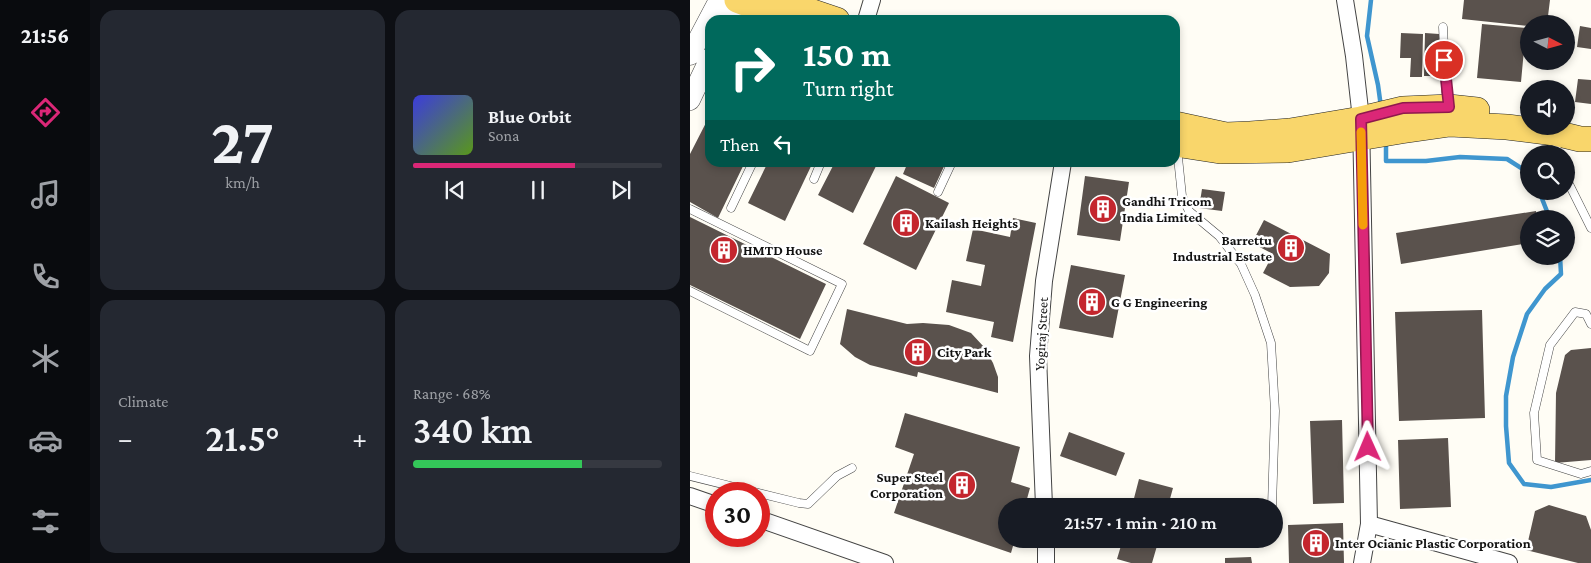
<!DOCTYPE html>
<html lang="en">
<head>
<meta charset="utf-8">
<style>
	:root { --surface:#171b24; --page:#242831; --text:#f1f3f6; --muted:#9ea1a6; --line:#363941; --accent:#db2777 }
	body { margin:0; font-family:"Crimson Pro",serif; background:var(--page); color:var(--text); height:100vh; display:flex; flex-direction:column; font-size:19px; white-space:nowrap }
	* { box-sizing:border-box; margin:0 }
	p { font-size:16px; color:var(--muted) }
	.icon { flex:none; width:28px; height:28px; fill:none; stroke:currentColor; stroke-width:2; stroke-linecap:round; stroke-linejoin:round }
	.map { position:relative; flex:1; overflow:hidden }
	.side { display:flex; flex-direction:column; gap:10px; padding:10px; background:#0d0f14; width:600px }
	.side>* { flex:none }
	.banner { position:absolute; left:15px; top:15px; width:475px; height:152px; border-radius:15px; box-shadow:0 2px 8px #0003; background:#00695c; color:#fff; overflow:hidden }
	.needle { width:32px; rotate:96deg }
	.controls { position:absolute; left:830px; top:15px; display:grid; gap:10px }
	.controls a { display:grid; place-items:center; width:55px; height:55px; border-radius:50%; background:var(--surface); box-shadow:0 2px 8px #0003; font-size:25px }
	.speed { position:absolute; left:15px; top:482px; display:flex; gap:10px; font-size:25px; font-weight:700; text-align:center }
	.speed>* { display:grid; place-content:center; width:65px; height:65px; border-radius:50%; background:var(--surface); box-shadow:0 2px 8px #0003; line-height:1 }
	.speed .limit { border:8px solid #d22; background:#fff; color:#111 }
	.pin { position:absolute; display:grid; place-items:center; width:42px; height:42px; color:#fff; margin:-21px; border:2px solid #fff; border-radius:50%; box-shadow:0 1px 5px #0007 }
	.me { position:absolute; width:55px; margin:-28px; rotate:359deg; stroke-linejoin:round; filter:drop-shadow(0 0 4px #0008) }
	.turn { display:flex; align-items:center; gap:18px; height:105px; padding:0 15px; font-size:22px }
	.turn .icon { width:65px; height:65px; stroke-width:2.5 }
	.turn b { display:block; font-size:35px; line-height:42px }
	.then { display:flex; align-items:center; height:48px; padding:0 15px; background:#0003; gap:10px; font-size:19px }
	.big { font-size:38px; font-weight:600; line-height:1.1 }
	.side .card { flex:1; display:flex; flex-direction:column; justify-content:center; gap:8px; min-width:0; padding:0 18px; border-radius:15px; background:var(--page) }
	.side .dial { align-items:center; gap:0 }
	.dial b { font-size:65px; line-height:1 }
	.song { display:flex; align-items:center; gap:15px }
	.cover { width:60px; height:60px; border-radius:8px; background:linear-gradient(135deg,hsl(240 70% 55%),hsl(90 70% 35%)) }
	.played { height:5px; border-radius:2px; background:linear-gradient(90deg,var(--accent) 65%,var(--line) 65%) }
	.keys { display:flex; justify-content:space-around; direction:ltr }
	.heat { display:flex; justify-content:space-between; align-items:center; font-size:28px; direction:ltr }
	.charge { height:8px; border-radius:4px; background:linear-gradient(90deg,#34c759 68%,var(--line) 0) }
	.side .tiles { flex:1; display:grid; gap:10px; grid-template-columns:repeat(2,1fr) }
	.trip { position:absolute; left:308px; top:498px; width:285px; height:50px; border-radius:25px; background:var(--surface); box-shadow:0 2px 8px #0003; font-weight:600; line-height:50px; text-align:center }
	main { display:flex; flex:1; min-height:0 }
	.tab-bar { display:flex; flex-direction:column; width:90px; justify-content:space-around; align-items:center; background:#090b0e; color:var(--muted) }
	.tab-bar .icon { width:35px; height:35px }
	.tab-bar .active { color:var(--accent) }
	.tab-bar b { font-size:22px; color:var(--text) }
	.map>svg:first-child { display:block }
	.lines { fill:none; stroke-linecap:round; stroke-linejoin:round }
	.stream { stroke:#3f96cf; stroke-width:4.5 }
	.building { fill:#5a524d }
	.service-casing { stroke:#444; stroke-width:9 }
	.minor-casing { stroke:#444; stroke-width:18 }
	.tertiary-casing { stroke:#444; stroke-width:21 }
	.primary-casing { stroke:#222; stroke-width:26 }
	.service { stroke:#fff; stroke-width:8 }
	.minor { stroke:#fff; stroke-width:16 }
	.tertiary { stroke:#fff; stroke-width:20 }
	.primary { stroke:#f9d66b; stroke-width:25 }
	.route-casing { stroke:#8e194d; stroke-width:12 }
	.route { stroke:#db2777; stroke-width:9 }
	.slow { stroke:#f59e0b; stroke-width:9 }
	.labels { text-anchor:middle; stroke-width:5; stroke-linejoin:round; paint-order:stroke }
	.poi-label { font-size:14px; font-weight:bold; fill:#111; stroke:#fff; text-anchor:start }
	.street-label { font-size:14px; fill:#111; stroke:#fff }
</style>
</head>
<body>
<main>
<nav class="tab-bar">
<b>21:56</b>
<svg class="icon active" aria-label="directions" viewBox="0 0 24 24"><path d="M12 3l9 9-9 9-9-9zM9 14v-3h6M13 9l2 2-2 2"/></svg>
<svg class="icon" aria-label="music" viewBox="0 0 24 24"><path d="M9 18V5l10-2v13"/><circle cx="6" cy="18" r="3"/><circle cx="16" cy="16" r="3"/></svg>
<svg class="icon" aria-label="phone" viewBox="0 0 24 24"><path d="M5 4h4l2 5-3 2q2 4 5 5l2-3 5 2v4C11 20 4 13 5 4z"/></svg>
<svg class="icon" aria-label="climate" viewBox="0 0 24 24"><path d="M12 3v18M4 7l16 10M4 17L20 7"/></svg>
<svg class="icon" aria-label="car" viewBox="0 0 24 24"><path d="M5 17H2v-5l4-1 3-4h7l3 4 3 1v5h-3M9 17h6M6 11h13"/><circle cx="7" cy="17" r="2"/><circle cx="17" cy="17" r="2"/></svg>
<svg class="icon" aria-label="filters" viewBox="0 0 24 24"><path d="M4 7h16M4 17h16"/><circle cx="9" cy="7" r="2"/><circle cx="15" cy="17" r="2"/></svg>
</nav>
<section class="side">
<div class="tiles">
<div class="card dial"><b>27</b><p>km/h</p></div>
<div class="card">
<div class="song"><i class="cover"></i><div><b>Blue Orbit</b><p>Sona</p></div></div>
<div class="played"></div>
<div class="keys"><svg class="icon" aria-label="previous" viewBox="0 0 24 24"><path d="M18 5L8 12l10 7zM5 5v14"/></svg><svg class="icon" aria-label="pause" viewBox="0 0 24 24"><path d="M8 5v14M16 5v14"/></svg><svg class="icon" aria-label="next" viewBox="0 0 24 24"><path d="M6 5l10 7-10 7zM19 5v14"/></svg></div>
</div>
<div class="card"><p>Climate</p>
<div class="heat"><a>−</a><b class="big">21.5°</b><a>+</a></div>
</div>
<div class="card"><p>Range · 68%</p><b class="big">340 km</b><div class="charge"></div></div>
</div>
</section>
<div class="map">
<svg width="901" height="563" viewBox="0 0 901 563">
	<rect width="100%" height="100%" fill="#fffdf5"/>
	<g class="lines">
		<path class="stream" d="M681,0L677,36L688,85L691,107
			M696,142V161H736L770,157L817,159L839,173
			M849,191L860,219
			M870,256L871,274L855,289L837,314L823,357L816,396V426L819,463L834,484L861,487L901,480"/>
	</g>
	<path class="building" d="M774,0H860L857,24H839V26L772,19Z
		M792,24L836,28L831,82L787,78Z
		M890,26L901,28V49L887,47Z
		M711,33L733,34L732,77H720L721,58H710Z
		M735,33L749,34V76H734Z
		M888,79L901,80V104L885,102Z
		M20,115V162H55L28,218L0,202V154Z
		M78,162H123L95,221L58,203Z
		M145,162H188L163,213L128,195Z
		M218,162H256L244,188L213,174Z
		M206,176L259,203L226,270L173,244Z
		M395,176L439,182L430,241L387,235Z
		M512,189L535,192L532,211L509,208Z
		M846,211L847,219H839V243L711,264L706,233Z
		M0,217L136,284L110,339L0,285Z
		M323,218L346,223L323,342L301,337L304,322L256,312L262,280L291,286L295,265L276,261L283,229L320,237Z
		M574,220L640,254L639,273L629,286L600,287L573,273L583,254L562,243Z
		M381,265L435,275L423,338L369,328Z
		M157,309L217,324L233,323L259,325L281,333L294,347L303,363L308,377V393L228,372L227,377L180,365L165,357L150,344Z
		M792,310L795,418L709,421L705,312Z
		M901,348V460L865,463L866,393L875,355L881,350Z
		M215,413L330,447L321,482L340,488L335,506H316V539H325L321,553L204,513L224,454L205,447Z
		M652,420L654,503L623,504L620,421Z
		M379,432L435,453L426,476L370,456Z
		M758,438L761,507L710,509L708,440Z
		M449,479L483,488L478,506H442Z
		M859,505L896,516L901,530V563H888L836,550L845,511Z
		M653,523L654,563H599L598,525Z
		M433,539H469L462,563H441L427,559Z
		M561,557L562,563H535V558Z"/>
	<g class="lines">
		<defs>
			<path id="service" d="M753,27L756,92L759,105
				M866,137L867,154
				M487,148L492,196L499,211L529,236L551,264L565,295L581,343L585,411L582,506
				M876,178L901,228
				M124,179L131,162
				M248,192L262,162
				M41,208L63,162
				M0,209L152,284L120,351L0,291
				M901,324L896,314L885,312L860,345L844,413L847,460L891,474L901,471
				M0,476L109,503L118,504L147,476L162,468"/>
			<path id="minor" d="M655,0L664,56L671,119L679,524L672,563
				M176,20L182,0
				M0,496L26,505
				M354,506L348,356L354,281L373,162
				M69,519L195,563
				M679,524L819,563
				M356,539V563"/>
			<path id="tertiary" d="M38,20L48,0
				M0,55L29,0
				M0,100L20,58"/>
			<path id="primary" d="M47,0L99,20
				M87,0L147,20
				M485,124L536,135L560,134L600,131L671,119L713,109L759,107L787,110
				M485,144L530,151L598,150L711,131L760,124L817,127L865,133L890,139H901"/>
		</defs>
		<use href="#service" class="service-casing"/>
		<use href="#minor" class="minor-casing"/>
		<use href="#tertiary" class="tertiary-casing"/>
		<use href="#primary" class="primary-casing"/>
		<use href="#service" class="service"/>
		<use href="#minor" class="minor"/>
		<use href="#tertiary" class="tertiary"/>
		<use href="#primary" class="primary"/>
	</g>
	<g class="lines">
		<defs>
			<path id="route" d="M678,447L671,119L713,108L759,107L754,60"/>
		</defs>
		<use href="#route" class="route-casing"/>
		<use href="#route" class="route"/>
		<path class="slow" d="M671,132L673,225"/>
	</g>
	<defs>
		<symbol id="building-disc" viewBox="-11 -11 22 22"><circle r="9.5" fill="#c4262e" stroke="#fff"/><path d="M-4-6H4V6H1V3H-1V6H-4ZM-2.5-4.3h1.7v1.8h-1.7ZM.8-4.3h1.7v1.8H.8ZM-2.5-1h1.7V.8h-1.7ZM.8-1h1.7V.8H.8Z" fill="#fff"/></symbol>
	</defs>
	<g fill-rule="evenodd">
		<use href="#building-disc" x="397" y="193" width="32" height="32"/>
		<use href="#building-disc" x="200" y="207" width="32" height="32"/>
		<use href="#building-disc" x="585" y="232" width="32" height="32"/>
		<use href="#building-disc" x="18" y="234" width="32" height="32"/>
		<use href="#building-disc" x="386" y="286" width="32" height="32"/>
		<use href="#building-disc" x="212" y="336" width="32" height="32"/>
		<use href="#building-disc" x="256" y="469" width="32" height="32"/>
		<use href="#building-disc" x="610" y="527" width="32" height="32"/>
	</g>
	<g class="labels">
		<g class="poi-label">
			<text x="432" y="206">Gandhi Tricom<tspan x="432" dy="16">India Limited</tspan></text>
			<text x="235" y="228">Kailash Heights</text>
			<text x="582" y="245" text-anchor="end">Barrettu<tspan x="582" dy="16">Industrial Estate</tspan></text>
			<text x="53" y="255">HMTD House</text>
			<text x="421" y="307">G G Engineering</text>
			<text x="247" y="357">City Park</text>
			<text x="253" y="482" text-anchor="end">Super Steel<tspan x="253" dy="16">Corporation</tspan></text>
			<text x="645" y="548">Inter Ocianic Plastic Corporation</text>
		</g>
		<g class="street-label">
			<text transform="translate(351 334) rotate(-87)" y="5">Yogiraj Street</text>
		</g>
	</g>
</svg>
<div class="controls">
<a><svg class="needle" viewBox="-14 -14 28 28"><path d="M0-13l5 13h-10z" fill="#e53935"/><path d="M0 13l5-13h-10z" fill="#9ea1a6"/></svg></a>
<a><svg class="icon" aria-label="sound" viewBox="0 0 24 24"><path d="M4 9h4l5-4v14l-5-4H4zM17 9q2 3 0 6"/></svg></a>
<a><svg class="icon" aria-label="search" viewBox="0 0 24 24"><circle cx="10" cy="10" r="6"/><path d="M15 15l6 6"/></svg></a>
<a><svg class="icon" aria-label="layers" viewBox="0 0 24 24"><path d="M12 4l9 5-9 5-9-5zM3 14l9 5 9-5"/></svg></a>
</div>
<div class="speed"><div class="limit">30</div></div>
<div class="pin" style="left:754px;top:60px;background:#d93025"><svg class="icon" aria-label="arrive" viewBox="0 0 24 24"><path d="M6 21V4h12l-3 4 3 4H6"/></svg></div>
<svg class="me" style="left:678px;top:447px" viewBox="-20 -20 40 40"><path d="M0-17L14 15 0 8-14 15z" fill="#db2777" stroke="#fff" stroke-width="4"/></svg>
<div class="trip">21:57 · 1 min · 210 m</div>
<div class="banner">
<div class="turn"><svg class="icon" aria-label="right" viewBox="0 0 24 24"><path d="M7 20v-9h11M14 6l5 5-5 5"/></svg><div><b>150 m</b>Turn right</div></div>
<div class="then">Then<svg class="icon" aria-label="left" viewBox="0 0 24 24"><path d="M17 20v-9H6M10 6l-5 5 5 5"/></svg></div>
</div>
</div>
</main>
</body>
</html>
